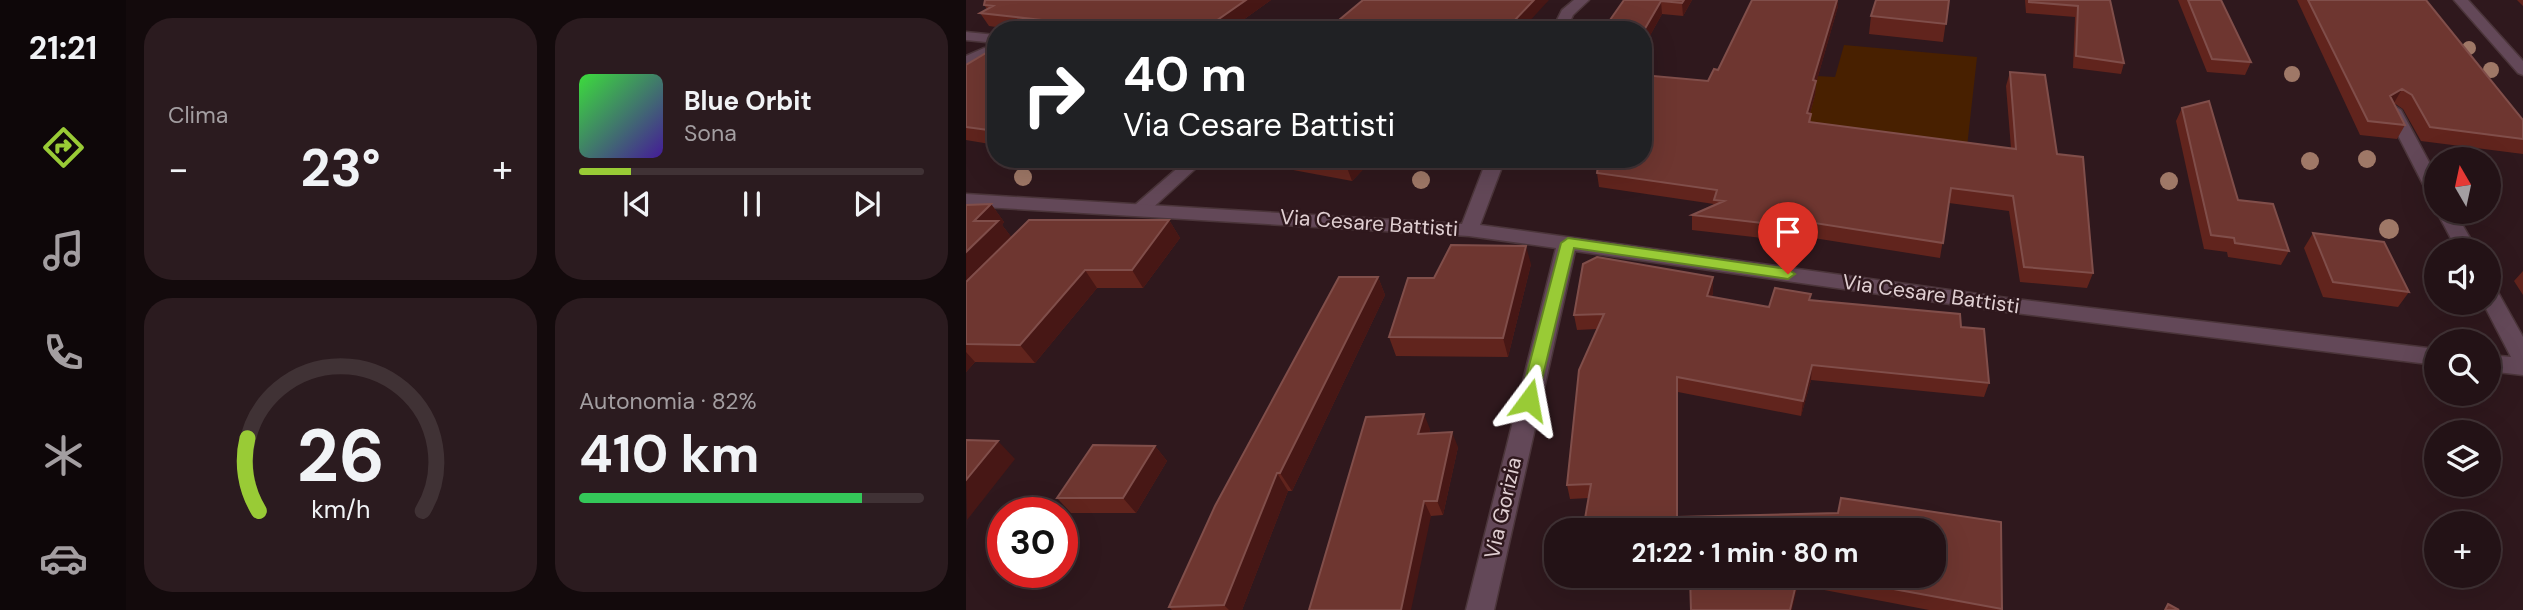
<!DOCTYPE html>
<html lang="it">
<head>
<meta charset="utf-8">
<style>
	:root { --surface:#231216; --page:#2b1b1f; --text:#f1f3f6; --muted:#a39ea1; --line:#403235; --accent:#99cb36 }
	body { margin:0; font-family:"DM Sans",sans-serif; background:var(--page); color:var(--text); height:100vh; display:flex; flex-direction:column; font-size:26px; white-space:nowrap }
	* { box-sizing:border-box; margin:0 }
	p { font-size:23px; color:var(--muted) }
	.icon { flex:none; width:38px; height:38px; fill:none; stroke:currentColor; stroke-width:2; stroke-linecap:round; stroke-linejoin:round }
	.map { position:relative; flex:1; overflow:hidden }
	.panel { display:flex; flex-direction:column; gap:18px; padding:18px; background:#130a0c; width:840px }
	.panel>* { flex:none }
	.top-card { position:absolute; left:21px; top:21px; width:665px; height:147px; border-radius:28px; box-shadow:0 7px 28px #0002,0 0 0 2px var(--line); background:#202124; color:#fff; overflow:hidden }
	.needle { width:46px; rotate:351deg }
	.tools { position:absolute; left:1458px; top:147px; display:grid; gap:14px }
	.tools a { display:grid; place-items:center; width:77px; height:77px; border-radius:50%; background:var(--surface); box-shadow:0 7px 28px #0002,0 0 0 2px var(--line); font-size:35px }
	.speed { position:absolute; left:21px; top:497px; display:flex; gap:14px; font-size:35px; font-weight:700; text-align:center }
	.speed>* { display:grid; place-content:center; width:91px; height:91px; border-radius:50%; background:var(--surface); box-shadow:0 7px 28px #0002,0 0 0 2px var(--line); line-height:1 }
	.speed .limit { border:10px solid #d22; background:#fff; color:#111 }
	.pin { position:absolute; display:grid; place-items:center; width:60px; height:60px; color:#fff; margin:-72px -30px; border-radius:50% 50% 50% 0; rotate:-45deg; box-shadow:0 0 7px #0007 }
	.pin .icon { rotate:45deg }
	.me { position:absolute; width:77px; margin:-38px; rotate:13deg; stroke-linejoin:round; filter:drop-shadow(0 0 5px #0008) }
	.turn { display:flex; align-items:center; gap:24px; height:147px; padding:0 21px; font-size:32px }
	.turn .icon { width:91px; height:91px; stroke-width:2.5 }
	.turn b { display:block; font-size:49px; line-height:60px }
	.big { font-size:52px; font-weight:700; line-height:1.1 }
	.panel .tile { flex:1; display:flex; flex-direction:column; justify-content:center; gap:10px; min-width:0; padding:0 24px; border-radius:28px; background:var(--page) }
	.panel .dial { align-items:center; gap:0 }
	.dial svg { height:182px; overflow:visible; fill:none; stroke:var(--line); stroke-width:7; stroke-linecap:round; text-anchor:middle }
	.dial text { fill:var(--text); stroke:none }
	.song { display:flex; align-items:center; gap:21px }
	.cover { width:84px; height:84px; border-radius:10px; background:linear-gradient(135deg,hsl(120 70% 55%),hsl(260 70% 35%)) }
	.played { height:7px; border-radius:4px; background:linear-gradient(90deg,var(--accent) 15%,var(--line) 15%) }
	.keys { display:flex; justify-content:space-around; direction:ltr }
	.heat { display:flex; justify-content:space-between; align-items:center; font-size:38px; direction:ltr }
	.charge { height:10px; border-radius:5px; background:linear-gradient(90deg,#34c759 82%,var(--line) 0) }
	.panel .tiles { flex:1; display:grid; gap:18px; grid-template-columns:repeat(2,1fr) }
	.trip { position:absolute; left:578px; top:518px; width:402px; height:70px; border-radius:28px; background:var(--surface); box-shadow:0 7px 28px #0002,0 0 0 2px var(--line); font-weight:700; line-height:70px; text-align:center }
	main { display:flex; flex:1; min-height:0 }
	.dock { display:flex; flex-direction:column; width:126px; justify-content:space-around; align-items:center; background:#0e0709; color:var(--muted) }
	.dock .icon { width:49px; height:49px }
	.dock .selected { color:var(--accent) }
	.dock b { font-size:32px; color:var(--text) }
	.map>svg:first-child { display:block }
	.green { fill:#482000 }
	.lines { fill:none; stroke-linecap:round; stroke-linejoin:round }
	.lane-casing { stroke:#4b353a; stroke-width:3 }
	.street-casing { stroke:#4b353a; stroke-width:3 }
	.lane { fill:#634858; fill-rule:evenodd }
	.street { fill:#634858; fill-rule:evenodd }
	.tree { fill:#9f7867 }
	.wall { fill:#61241d }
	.shaded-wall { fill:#471715 }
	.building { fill:#6e3630; stroke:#804e4a; stroke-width:2 }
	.route { fill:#99cb36; stroke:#638423; stroke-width:2 }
	.labels { text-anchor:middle; stroke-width:5; stroke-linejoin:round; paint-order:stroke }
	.street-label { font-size:21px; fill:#e0cfd2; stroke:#2f181d }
</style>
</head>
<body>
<main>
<nav class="dock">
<b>21:21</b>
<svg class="icon selected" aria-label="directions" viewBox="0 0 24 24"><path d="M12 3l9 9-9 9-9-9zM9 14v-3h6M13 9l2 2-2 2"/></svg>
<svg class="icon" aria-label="music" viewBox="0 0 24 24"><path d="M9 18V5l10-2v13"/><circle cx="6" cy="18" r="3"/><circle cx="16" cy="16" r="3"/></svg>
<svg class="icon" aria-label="phone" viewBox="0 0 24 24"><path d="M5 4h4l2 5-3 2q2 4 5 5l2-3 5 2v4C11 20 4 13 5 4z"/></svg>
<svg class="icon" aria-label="climate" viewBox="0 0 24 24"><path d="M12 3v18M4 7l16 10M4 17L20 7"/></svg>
<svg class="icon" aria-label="car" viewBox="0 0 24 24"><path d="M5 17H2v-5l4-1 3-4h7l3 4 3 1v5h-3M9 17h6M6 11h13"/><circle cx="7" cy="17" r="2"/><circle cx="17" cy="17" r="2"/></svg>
</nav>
<section class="panel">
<div class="tiles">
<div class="tile"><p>Clima</p>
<div class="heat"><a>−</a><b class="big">23°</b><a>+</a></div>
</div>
<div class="tile">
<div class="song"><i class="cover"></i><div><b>Blue Orbit</b><p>Sona</p></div></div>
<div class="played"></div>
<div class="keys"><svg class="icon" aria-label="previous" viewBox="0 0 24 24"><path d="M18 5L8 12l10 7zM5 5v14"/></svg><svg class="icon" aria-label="pause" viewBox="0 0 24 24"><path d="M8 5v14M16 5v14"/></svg><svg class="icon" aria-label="next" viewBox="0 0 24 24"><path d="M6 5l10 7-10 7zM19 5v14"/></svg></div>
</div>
<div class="tile dial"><svg viewBox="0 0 100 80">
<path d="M14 69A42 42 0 1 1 86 69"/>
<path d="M14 69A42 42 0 0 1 9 37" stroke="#99cb36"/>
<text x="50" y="56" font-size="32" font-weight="700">26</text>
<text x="50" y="72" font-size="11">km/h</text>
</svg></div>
<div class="tile"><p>Autonomia · 82%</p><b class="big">410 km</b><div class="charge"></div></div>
</div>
</section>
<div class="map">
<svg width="1557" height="610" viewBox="0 0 1557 610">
	<rect width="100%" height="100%" fill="#2f181d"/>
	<path class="green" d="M878,45L1011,57L1000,156L834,162L814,74L869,77Z"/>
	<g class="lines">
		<defs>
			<path id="lane" d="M222,159H240L181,213H169L166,209L169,205Z"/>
			<path id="street" d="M608,0H623L607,15L600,30H586L596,10Z
				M1488,0H1502L1557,61V75L1552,73Z
				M0,32L30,35V43L0,40Z
				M18,48L23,49V55L0,66V56Z
				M1427,105L1435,110L1470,175V197L1461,192L1419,110Z
				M521,159H539L514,225L1041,298L1470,349V365L1041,312L609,251L528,610H500L590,248L503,236L0,206V194L496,224Z
				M1471,212H1489L1511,250H1491Z
				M1522,285L1529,287L1557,337V375L1522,371V355L1545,357L1517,303H1522Z"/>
		</defs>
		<use href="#lane" class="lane-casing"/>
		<use href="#street" class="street-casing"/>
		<use href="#lane" class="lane"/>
		<use href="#street" class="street"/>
	</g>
	<g class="tree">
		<circle cx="1503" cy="48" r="7"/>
		<circle cx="1525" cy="70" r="8"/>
		<circle cx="1326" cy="74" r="8"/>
		<circle cx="1401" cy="159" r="9"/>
		<circle cx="1344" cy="161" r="9"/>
		<circle cx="57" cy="177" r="9"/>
		<circle cx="455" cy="180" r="9"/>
		<circle cx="1203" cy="181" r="9"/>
		<circle cx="1423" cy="229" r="10"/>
	</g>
	<path class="wall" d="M305,0L263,30H50L23,26L14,13L21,9L18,5Z
		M658,0H726L717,16L696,14L677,48V30Z
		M983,0L977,42L903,34L905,16Z
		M1059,0H1144L1158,63L1155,74L1107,68L1109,17L1060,13Z
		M1212,0H1255L1285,62L1279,75L1241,72Z
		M1331,0H1460L1556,119L1557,118V154L1455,141L1437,109L1428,103L1439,125L1431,139L1394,135Z
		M1551,0H1557V6Z
		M872,6L850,83L849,95L844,114L845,122L1045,148L1040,86L1044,72L1091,154L1127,273L1121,288L1054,282L1043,211L983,203L974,258L816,233L815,240L726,230V215L748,204L633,187L631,173L742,81L752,70Z
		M30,47V145L0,140V65Z
		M1216,108L1272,200L1323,251L1315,265L1262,257L1261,252L1238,249L1210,121Z
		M126,159H200L187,169Z
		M322,159H407L386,181L327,170Z
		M25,204L38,222L36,225L46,238L203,220L214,238L177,288H131L69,363L9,362L0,372V205Z
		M1347,233L1443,292L1432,307L1357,297L1338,248Z
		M565,264L542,357L430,356L423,337L468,278Z
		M1557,271V295L1548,281Z
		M412,277L419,295L326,491H322L276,610H206L203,607Z
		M747,277V292L746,297L803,307L844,300L995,327L1023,383L1018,397L845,380L835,416L712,392V517L1035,522L1036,610H963L832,585L724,576H968L617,530L623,498L604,499L601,485L631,329L611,330L608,315Z
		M464,429L463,434L492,447L477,515L465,516L343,610Z
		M189,446L201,461L170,513H105L91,498Z"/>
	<path class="shaded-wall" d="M280,0H305L263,30H237Z
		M568,0H583L560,25L561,30H550L548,21Z
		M718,0H726L717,16L716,3Z
		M871,0H872V6L850,83L849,95L840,128L841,113L847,80Z
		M695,1L696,14L677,48V32Z
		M1436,89L1428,103L1424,96Z
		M182,159H200L187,169Z
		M386,159H407L386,181L380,165Z
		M25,204L38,222L36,225L46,238L0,284V252L8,221Z
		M817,218L816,233L815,240V225Z
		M203,220L214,238L177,288L166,270Z
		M560,246L565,264L542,357L537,338Z
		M119,270L131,288L69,363L54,345Z
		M412,277L419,295L326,491L314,473Z
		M747,277V292L742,311L741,296Z
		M0,352L9,362L0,372Z
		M846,365L845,380L835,416L837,401Z
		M711,377L712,392V530L711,517Z
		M458,414L464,429L459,449L452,434Z
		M486,432L492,447L477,515L471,501Z
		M32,441L49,459L1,520L0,480Z
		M189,446L201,461L170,513L157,498Z
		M311,473L322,491L276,610H263L258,605Z
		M458,501L465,516L445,610H435Z
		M832,576V585L826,610H824Z"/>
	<path class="building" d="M19,0H280L237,30H58L75,20L14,13L27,6L18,5Z
		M397,0H568L548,21L559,22L552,30H361Z
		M658,0H718L716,3L695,1L677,32V30H637Z
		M786,0H871L847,80L850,81L841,113L845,114L843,122L1050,149L1044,72L1079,75L1091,154L1117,157L1127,273L1058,267L1047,196L985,188L977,243L817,218L815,225L726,215L758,201L748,200L751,190L631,173L633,159H677V75L742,81L748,69L752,70Z
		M910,0H983L980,24L905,16Z
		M1063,0H1144L1158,63L1110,56L1112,6L1063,2Z
		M1222,0H1255L1285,62L1246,59Z
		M1342,0H1460L1557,120V139L1464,127L1446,95L1436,89L1424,96L1439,125L1402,121Z
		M30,47V131L0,127V65Z
		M1243,101L1272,200L1307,204L1323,251L1269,243L1268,238L1245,235L1216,108Z
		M345,159H386L380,165Z
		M25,204L8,221H32L0,252V205Z
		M63,220H203L166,270H119L54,345L0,344V282Z
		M1347,233L1418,242L1443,292L1367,282Z
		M485,245L560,246L537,338L423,337L442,278H468Z
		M631,257L747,277L741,296L803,307L809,288L845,294L843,300L994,314L995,327L1018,329L1023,383L846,365L837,401L711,377V517L872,513L875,498L1035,522L1036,609L857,576H968V530H617L625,484L601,485L613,370L638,314L608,315L617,264Z
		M373,277H412L314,473H311L258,605L203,607L249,506Z
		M458,414L452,434L486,432L471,501H458L435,610H343L400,417Z
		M0,440L32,441L0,480Z
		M127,445L189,446L157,498H91Z
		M724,576H832L824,610H725Z
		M1202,604L1213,610H1199Z"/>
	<path class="route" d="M602,238L822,269L829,274L822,279L608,248L571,400L563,406L554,400L595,243Z"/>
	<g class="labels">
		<g class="street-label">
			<text transform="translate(403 223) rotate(4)" y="7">Via Cesare Battisti</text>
			<text transform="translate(965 294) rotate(8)" y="7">Via Cesare Battisti</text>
			<text transform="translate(537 508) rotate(-77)" y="7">Via Gorizia</text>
		</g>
	</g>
</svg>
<div class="tools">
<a><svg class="needle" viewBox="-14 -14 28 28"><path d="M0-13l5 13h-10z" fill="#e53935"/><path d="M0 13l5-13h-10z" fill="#a39ea1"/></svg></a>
<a><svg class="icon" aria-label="sound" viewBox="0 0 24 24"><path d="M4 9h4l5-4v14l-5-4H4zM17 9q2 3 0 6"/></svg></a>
<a><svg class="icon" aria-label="search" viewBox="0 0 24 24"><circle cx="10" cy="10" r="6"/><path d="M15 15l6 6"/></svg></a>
<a><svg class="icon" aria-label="layers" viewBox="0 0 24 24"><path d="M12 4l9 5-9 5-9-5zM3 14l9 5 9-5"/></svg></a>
<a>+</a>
</div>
<div class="speed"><div class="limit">30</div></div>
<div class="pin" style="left:822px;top:274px;background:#d93025"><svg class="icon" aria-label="arrive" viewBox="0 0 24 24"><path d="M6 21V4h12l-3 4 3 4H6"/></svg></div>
<svg class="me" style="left:563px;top:400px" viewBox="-20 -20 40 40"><path d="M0-17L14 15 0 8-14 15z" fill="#99cb36" stroke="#fff" stroke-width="4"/></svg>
<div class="trip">21:22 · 1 min · 80 m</div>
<div class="top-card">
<div class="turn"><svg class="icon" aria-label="right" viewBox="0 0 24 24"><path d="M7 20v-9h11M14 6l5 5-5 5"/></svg><div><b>40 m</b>Via Cesare Battisti</div></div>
</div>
</div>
</main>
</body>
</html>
